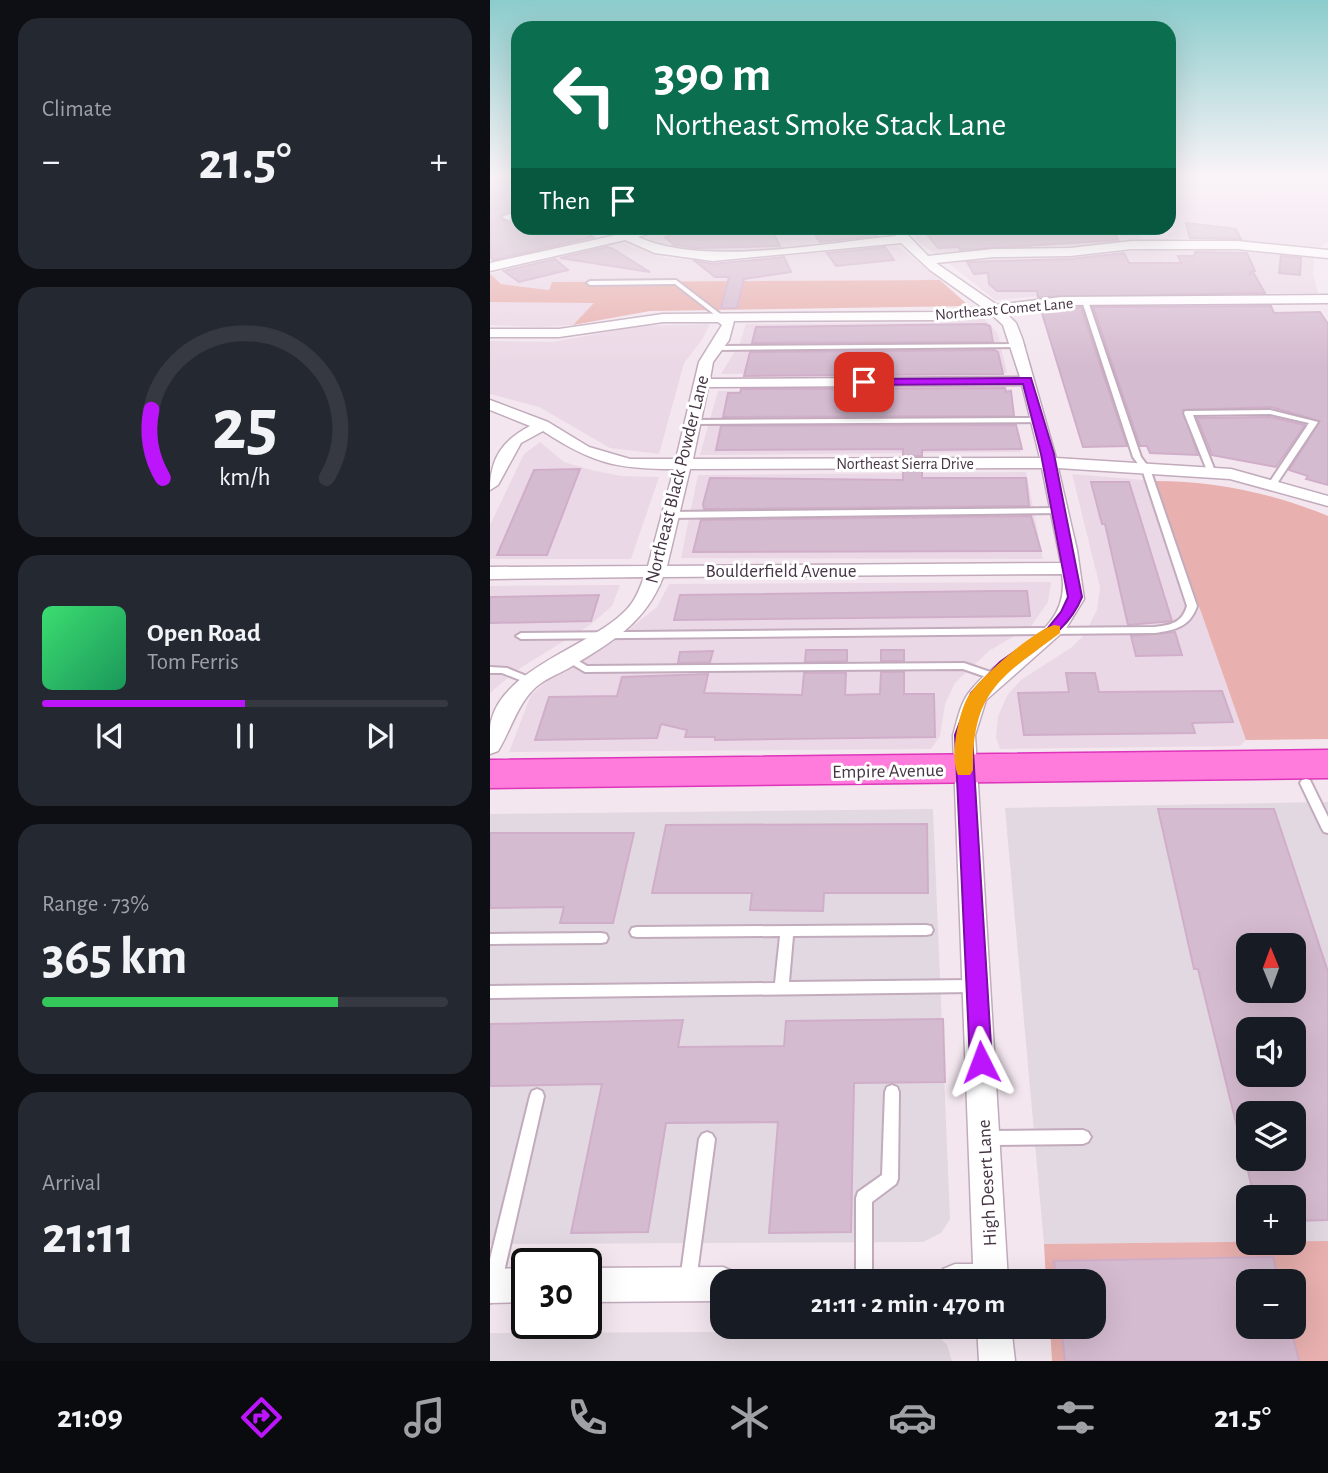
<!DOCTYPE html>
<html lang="en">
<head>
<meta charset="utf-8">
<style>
	:root { --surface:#171b24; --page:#242831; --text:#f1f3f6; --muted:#9ea1a6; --line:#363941; --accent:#bc14fb }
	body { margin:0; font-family:"Alegreya Sans",sans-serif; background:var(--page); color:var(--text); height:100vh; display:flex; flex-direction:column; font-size:26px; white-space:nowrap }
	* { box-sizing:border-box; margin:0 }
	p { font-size:23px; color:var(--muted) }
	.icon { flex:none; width:38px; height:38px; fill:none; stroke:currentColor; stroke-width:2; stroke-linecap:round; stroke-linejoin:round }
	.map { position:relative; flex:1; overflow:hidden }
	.sheet { display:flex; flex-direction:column; gap:18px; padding:18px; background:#0d0f14; width:490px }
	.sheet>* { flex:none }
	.guide { position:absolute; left:21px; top:21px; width:665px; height:214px; border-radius:21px; box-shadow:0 7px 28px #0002; background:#0b6e4f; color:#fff; overflow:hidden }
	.needle { width:46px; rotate:359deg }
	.buttons { position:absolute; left:746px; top:933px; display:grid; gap:14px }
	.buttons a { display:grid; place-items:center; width:70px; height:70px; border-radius:14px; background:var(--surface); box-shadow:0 7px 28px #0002; font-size:35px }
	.speed { position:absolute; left:21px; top:1248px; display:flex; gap:14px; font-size:35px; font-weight:700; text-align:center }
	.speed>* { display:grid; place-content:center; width:91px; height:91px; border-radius:50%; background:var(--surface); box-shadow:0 7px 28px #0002; line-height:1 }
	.speed .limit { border:4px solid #111; border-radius:10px; background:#fff; color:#111 }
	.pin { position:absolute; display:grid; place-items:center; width:60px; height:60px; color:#fff; margin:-30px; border-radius:14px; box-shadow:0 4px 10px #0006 }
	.me { position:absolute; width:77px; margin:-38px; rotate:357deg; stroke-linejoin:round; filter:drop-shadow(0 0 5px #0008) }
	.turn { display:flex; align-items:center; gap:24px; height:147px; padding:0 28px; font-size:32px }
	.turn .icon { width:91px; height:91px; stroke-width:2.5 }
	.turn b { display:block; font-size:49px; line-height:60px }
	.then { display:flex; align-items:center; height:66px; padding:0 28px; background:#0003; gap:14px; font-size:26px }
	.big { font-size:52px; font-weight:700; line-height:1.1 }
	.sheet .widget { flex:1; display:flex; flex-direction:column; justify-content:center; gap:10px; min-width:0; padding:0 24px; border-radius:21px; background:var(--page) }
	.sheet .dial { align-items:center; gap:0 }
	.dial svg { height:182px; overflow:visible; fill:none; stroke:var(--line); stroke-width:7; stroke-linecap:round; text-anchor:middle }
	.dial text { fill:var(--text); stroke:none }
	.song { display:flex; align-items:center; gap:21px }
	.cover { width:84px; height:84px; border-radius:10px; background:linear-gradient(135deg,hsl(140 70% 55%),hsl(150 70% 35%)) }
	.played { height:7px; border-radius:4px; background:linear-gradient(90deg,var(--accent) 50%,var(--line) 50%) }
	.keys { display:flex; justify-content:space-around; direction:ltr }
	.heat { display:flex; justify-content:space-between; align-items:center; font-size:38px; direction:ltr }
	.charge { height:10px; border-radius:5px; background:linear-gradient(90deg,#34c759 73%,var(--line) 0) }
	.trip { position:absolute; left:220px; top:1269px; width:396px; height:70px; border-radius:21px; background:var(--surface); box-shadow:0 7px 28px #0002; font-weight:700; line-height:70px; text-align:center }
	.tabs { display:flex; height:112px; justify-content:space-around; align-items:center; background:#090b0e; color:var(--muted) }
	.tabs .icon { width:49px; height:49px }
	.tabs .on { color:var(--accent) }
	.tabs b { font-size:32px; color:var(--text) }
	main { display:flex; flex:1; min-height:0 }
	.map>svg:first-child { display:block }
	.residential { fill:#ebd8e6 }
	.industrial { fill:#e2d8e1; fill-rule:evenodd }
	.green { fill:#e8b0ae; fill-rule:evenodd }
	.building { fill:#d5bbd0; stroke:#d0aec9; stroke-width:2; fill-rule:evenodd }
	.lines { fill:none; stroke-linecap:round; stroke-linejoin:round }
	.service-casing { stroke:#c2abbc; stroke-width:4 }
	.minor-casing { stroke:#c2abbc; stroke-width:3 }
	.trunk-casing { stroke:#de35bb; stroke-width:3 }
	.service { fill:#fff; fill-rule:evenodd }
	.minor { fill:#fff; fill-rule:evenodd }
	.trunk { fill:#ff7cdc; fill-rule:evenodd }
	.route { fill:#bc14fb; stroke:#7a0da3; stroke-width:2 }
	.slow { fill:#f59e0b }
	.labels { text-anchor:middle; stroke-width:6; stroke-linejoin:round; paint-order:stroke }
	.far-street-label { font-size:16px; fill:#463543; stroke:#fff }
	.street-label { font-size:19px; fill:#463543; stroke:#fff }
</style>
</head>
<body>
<main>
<section class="sheet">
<div class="widget"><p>Climate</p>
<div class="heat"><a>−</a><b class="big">21.5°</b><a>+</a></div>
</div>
<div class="widget dial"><svg viewBox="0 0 100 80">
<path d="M14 69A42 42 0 1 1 86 69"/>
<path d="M14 69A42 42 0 0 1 9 39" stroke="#bc14fb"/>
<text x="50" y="56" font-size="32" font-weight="700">25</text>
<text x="50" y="72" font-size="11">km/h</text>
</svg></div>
<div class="widget">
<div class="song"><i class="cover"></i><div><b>Open Road</b><p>Tom Ferris</p></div></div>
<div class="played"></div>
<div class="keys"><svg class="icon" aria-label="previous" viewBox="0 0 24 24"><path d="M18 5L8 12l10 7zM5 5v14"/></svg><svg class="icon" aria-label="pause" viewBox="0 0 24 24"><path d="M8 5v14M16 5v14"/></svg><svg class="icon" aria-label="next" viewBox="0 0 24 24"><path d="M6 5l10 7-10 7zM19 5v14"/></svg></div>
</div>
<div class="widget"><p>Range · 73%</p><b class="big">365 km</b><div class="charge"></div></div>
<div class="widget"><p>Arrival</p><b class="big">21:11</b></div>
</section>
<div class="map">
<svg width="838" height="1361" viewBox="0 0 838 1361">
	<rect width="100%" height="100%" fill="#f3e6ef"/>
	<path class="residential" d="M679,176L747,182L838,176V242L830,247L745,240L679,238L677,236L686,231L679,223Z
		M0,224L104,228L114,234L0,263Z
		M185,228H395L398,235L258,252L224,253L184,248L152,238Z
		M418,228H636L653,238L583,246L504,248L446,254L428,242Z
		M124,243H133L176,258L235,262L407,245L450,280L62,282L59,290L11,284L0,274Z
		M648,251L726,250L819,256L824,258L823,275L828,293L567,295L505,300L458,263L512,257L600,256Z
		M0,302L105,303L83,325L47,327L0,325Z
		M494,318L508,334L517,373L231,374L250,343L256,324L446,323Z
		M220,324L212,340L194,363L169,454L120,448L49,407L0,394V341L63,342L148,326Z
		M521,389L531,452L210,455L228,391Z
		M50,442L74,462L101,470L131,476L169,477L141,559H0V525L34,454Z
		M536,472L553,559L191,558L208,475Z
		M582,474L665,481L756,740L750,746L510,749L506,737L508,716L518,694L531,680L582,647L594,635L607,610L610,587Z
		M561,582L558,602L541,626L499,651L465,683L455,704L450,736L441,749L19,752L41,695L65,674L123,642L167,607L179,584Z
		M130,585L122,606L100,625L27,670L0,693V586Z"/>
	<path class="industrial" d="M838,802V1241H803V1197H758V1242L554,1244L515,808ZM758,945H803V990H758ZM758,1029H803V1074H758ZM758,1113H803V1158H758Z
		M443,809L460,1219L451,1233L433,1242L0,1244V814Z
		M443,1331L457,1345L462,1361H0V1333Z"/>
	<path class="green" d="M0,274L11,284L59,290L62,282L450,280L479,306L160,311L83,325L104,303L0,302Z
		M665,481C725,481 782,493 838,516V739L756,740Z
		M838,1241V1361H562L560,1327L604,1326V1281H556L554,1244ZM758,1281H803V1326H758Z"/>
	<path class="building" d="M0,176H20L28,188V209L11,215V219L19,223L28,221V228H52L60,235L90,229L103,237L3,260L0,256Z
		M696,223L746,229L751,239L700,238Z
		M209,228H281L290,246L206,248L184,245L175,237Z
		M379,228L387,236L330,242L323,232Z
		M472,228H587L588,232L624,231L628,240L470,250L469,247L448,248L436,233L470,230Z
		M117,247L123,249L160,272L70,258Z
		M395,247L404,260L346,266L337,253Z
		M705,252L757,253L765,271H761L760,274L763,272L775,293L548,297L547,291H507L499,284L498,273L484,274L477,262L580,259L634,253L639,263H691L688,256H704Z
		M791,256L811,258L810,275L789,273Z
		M294,257L301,272L254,279L247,308H231L239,277H225L205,261L223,264Z
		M65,259L78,270L29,282L14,271Z
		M781,306L784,313L830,312L838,324V485L816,479L818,476L799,470L830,421L781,407L693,410L708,455L660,453L657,446H650L603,307Z
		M591,307L637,446L593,447L551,310Z
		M495,324L500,326L503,342L262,343L266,327Z
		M504,350L508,352L513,374L254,376L260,352Z
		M515,388L516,392L521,391L524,416L233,417L238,393H250L251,389Z
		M780,417L815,425L786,467L722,455L707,418Z
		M526,425L532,449L432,450V456H413V449L226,450L231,426Z
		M90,469L57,555H7L44,470Z
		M413,471H432V478H536L539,506L214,509L213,504L220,478L413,480Z
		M601,482H639L682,621L638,625L615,524H612Z
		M541,516L551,551L203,552L211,520Z
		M506,591H537L540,616L184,620L190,595Z
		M109,595L101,621L0,623V597Z
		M685,632L692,655L646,656L641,636Z
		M316,650H357V661L315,662Z
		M391,650H414V661H391Z
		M223,651L220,662L188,663L190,652Z
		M391,672H414V694H444L445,737L225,740V737H195L197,730L171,724L167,738L45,740L59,697L127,696L132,677L218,674L214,693L312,695L314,673H356L355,695L390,694Z
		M576,673H605L609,692L732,691L743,722L702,723L705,733L534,735L528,693L579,692Z
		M668,809H784L838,972V1220L803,1221V1197H764L755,1158H803V1113H758V1146L752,1147L708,969H704ZM758,945H803V990H758ZM758,1029H803V1074H758Z
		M437,824L438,893H334L333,911L260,910L262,893H162L176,825Z
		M0,833H144L123,923H70L74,907L0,908Z
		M453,1019L455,1082L364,1083L361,1232L279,1233L288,1122L176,1123L158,1232L81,1233L112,1084L0,1086V1024L193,1020L188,1047L294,1046L296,1021Z
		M783,1257L789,1281H758V1326H800L809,1361H575L571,1326H604V1281H566L564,1261Z"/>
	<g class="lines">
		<defs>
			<path id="service" d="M186,280L233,316V318H229L185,284L100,285L97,283L100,281Z
				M595,299L598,301L651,457L660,469L707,606C700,627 685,630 665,633L31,639L26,636L31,633L665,627C681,625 692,623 697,606L652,469L643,457L592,301Z
				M531,344L534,346L533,347L226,350L223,348L226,346Z
				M780,410L828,422L786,485H780L779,483L819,423L780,414L703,415L725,471L721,473H718L694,413L695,411Z
				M547,418H550V422L204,424L200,422L204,420Z
				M570,508L574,511L573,513L179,518L175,515L179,512Z
				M77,654L97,666L474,663L509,675L510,677L505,680L473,669L95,672L73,659L72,657Z
				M0,667L17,668L44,679L45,681L40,684L12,673H0Z
				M816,779L820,780L838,817V833L834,832L832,829L810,783L812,780Z
				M436,925L441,926L443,930L441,934L436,935L303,936L299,982L484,980L489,982L491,986L489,990L484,992L0,998V986L285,983L290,936L147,937L142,936L140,932L142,928L147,927Z
				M111,933L116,934L118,938L116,942L111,943L0,944V934Z
				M402,1085L407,1087L409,1092L408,1179L406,1184L382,1202V1281H366V1198L368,1192L392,1175L395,1092L397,1087Z
				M47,1089L52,1091L54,1096L9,1294L6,1300L0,1303V1259L40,1096L42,1091Z
				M593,1130L598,1132L601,1137L598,1142L593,1144L497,1145L492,1143L489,1138L492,1133L497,1131Z
				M217,1132L222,1134L225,1139L206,1281L204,1287L198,1289L192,1287L190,1281L209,1139L212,1134Z"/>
			<path id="minor" d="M694,176H785L780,179H699Z
				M28,211V218L18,220L12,217Z
				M115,228H128L138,232L176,228L148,237C214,267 333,243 406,236L401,228H411L438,256L503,249L580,248L642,241H747L838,250V258L747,249H642L580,256L503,257L446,263L507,305L571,297L838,295V303L571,305L515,312L526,323L532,338L566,458L741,469L838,496V506L740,479L568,468L587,550L594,599L575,630L496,700L485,735L518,1281H448L453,1269L465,1264H483L463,735C468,719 470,703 481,690C513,649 582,635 572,574L173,577C155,624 120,643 79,668C68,674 55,679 46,687C27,704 21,730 8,751L0,754C0,745 0,735 0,727C7,671 96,648 132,614C144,604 149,591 154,577L0,579V567L158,566L184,469C126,469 102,463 53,431L31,443L8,485L0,490C0,458 13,440 40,426L0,410V400L58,422L99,447L140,459H186L209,362L232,325L228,322H173L69,337H0V329H69L173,314L451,312L492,307L440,270L411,243L223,261L165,253L135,240L0,271V263L126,235ZM501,314L513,325L530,377L220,379L223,362L239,340L244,321L451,320ZM532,385L550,458L203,459L218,387ZM552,468L571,563L177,566L200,469Z
				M233,1267L245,1272L249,1281H233V1301L96,1302V1268Z
				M37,1268V1302L0,1303V1269Z
				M487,1326H521L525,1361H489Z"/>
			<path id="trunk" d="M838,750V778L0,788V760Z"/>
		</defs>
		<use href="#service" class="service-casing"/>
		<use href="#minor" class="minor-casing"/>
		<use href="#trunk" class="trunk-casing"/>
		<use href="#service" class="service"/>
		<use href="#minor" class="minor"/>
		<use href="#trunk" class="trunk"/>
	</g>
	<linearGradient id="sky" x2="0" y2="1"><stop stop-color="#8ccccc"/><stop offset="0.48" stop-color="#faf4f8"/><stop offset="1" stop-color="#faf4f8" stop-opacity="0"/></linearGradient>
	<rect width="838" height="366" fill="url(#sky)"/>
	<path class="route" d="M541,378L564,454L592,597C572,646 519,656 494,698C488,708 486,724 482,735L502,1062L499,1069L491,1072L483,1069L480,1062L465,735L481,693L510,662L558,628L571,612L578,597L551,454L533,384L374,385L368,382L374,379Z"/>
	<path class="slow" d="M564,625L570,626V633C511,677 482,691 483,770L480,775H468C459,757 469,711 479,695C490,677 545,630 564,625Z"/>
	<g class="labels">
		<g class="far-street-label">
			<text transform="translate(514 308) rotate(-5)" y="6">Northeast Comet Lane</text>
			<text x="415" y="469">Northeast Sierra Drive</text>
		</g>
		<g class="street-label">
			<text transform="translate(186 479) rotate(-76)" y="7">Northeast Black Powder Lane</text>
			<text x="291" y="577">Boulderfield Avenue</text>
			<text transform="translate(398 770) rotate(-1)" y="7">Empire Avenue</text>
			<text transform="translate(496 1183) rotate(-93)" y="7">High Desert Lane</text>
		</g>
	</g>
</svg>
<div class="buttons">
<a><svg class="needle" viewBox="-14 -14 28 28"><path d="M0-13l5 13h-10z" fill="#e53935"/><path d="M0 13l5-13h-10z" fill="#9ea1a6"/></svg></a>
<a><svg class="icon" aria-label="sound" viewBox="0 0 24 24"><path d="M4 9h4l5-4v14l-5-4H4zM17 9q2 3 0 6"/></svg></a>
<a><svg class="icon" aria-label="layers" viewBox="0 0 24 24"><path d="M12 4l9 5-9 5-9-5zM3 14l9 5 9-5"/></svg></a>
<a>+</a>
<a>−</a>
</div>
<div class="speed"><div class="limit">30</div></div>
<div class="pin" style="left:374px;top:382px;background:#d93025"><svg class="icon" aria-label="arrive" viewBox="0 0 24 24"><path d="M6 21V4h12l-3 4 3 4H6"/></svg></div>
<svg class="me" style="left:491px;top:1062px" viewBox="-20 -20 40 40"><path d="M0-17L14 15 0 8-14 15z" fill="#bc14fb" stroke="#fff" stroke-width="4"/></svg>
<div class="trip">21:11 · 2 min · 470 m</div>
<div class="guide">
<div class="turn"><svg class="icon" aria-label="left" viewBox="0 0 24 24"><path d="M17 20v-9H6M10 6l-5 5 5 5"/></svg><div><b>390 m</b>Northeast Smoke Stack Lane</div></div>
<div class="then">Then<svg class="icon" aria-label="arrive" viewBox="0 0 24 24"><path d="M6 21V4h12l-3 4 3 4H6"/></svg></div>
</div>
</div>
</main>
<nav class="tabs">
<b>21:09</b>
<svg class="icon on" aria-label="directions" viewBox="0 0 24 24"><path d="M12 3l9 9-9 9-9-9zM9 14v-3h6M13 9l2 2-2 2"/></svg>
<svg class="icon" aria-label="music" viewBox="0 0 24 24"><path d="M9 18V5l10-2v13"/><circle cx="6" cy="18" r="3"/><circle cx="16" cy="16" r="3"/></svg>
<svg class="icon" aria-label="phone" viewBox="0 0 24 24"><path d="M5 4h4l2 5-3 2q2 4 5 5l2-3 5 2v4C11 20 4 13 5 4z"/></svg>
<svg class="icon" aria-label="climate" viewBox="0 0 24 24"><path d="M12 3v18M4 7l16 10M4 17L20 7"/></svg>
<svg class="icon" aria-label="car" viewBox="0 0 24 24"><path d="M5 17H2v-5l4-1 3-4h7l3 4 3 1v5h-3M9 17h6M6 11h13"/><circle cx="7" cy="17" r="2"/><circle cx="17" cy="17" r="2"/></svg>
<svg class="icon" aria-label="filters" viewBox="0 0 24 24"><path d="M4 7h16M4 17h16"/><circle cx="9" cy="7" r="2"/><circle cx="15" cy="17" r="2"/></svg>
<b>21.5°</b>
</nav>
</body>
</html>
